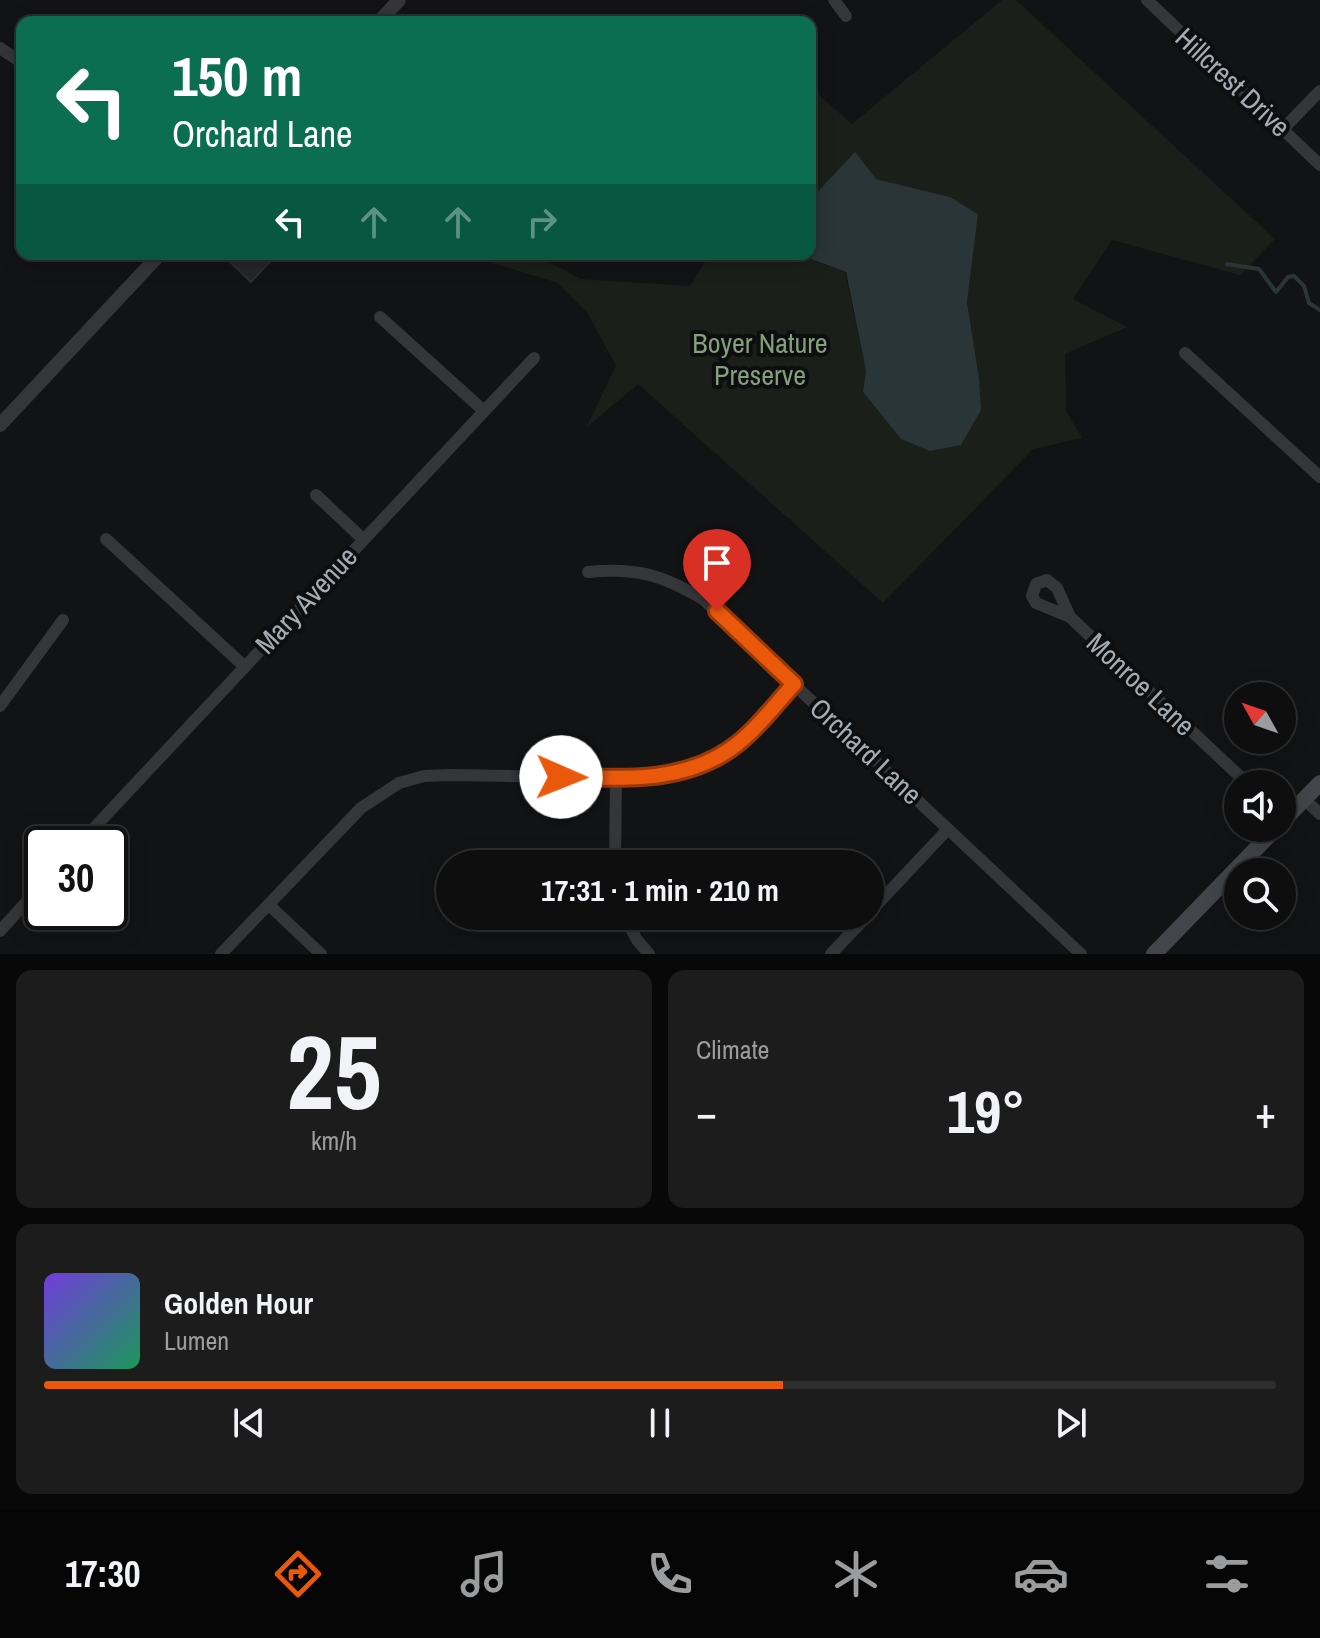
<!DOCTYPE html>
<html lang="en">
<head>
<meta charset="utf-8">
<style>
	:root { --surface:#0e0e0f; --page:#1c1c1d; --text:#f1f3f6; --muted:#9b9c9e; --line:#2e2e2f; --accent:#ea580c }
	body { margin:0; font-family:"Archivo Narrow",sans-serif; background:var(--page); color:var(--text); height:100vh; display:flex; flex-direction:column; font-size:30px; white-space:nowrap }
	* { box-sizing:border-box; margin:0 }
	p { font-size:26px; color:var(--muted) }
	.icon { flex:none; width:44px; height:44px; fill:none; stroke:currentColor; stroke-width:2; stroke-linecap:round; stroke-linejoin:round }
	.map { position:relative; height:954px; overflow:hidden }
	.side { display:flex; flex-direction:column; gap:16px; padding:16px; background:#080808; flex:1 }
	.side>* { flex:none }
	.top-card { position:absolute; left:16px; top:16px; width:800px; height:244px; border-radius:16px; box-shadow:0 4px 20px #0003,0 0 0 2px var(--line); background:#0b6e4f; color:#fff; overflow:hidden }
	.needle { width:52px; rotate:310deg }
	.buttons { position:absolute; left:1224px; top:682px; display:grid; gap:16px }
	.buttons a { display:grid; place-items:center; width:72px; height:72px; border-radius:50%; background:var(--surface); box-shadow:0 4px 20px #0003,0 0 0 2px var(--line); font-size:40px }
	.speed { position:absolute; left:24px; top:826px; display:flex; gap:16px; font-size:40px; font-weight:700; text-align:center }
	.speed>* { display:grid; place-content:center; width:104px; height:104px; border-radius:50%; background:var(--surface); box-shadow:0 4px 20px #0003,0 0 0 2px var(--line); line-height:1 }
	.speed .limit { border:4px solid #111; border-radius:12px; background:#fff; color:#111 }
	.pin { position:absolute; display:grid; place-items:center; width:68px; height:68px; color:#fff; margin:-82px -34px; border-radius:50% 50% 50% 0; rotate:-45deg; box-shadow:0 0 8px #0007 }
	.pin .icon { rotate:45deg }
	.me { position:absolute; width:88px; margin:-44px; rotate:91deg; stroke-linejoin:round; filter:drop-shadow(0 0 6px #0008) }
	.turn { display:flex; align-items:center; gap:28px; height:168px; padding:0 24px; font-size:36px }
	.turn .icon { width:104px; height:104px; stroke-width:2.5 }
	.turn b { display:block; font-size:56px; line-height:68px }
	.lanes { display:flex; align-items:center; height:76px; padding:0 24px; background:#0003; justify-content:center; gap:40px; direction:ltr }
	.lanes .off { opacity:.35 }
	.big { font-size:60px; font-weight:800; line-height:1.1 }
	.side .widget { flex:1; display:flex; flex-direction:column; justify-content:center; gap:12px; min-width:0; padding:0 28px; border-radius:16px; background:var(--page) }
	.side .dial { align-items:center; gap:0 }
	.dial b { font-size:104px; line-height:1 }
	.song { display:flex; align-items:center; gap:24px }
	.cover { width:96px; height:96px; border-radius:12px; background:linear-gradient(135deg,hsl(260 70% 55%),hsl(150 70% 35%)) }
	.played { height:8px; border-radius:4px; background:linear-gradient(90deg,var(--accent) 60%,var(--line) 60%) }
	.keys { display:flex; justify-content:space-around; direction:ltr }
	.heat { display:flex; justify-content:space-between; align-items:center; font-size:44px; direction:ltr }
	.side .tiles { flex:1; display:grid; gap:16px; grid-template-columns:1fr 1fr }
	.widget:last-child { grid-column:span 2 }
	.trip { position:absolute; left:436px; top:850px; width:448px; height:80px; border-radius:40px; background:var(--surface); box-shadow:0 4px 20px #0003,0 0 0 2px var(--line); font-weight:800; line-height:80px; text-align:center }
	.tabs { display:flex; height:128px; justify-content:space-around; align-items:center; background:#060606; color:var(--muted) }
	.tabs .icon { width:56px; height:56px }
	.tabs .on { color:var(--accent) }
	.tabs b { font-size:36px; color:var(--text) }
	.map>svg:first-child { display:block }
	.green { fill:#1a1f19 }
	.water { fill:#293537 }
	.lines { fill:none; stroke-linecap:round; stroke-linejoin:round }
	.stream { stroke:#293537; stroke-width:4 }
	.building { fill:#252628; stroke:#2c2d30; stroke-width:2 }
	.minor { stroke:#343639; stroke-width:12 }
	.tertiary { stroke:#343639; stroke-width:14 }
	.secondary { stroke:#424549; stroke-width:16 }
	.route-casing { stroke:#983908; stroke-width:20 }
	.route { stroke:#ea580c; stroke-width:14 }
	.labels { text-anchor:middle; stroke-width:8; stroke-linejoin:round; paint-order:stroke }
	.street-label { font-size:28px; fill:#a4adb4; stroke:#0d0e0f }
	.park-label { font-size:28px; fill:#839f7c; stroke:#0d0e0f }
</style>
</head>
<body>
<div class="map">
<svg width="1320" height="954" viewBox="0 0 1320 954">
	<rect width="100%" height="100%" fill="#121314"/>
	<path class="green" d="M1002,0H1016L1275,239L1240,275L1112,240L1073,299L1127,327L1065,354L1066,411L1082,438L1033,449L883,603L638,384L586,428L616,366L587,312L558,283L486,261L490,254H534L581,279L690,286L710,254H808L811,259L845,272L866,371L863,392L901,439L979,378L967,302L978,214L950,197L876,179L815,193L810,200V87L852,124Z"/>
	<path class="water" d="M855,152L876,179L950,197L978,214L967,302L979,378L981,410L961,445L930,451L901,439L863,392L866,371L846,272L811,259L808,254H810V200Z"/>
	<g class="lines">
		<path class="stream" d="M1227,264L1259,269L1276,292L1288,277L1294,276L1304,286L1309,303L1320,310"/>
	</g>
	<path class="building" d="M222,254H277L251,282Z"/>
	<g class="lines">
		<path class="minor" d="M834,0L846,16
			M1147,0L1320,165
			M0,48L22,63
			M1283,129L1320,91
			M380,317L484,411
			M1185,353L1320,477
			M316,495L363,539
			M106,539L244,666
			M588,572C636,567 662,575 703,599L1081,954
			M1070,617L1057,588L1047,580L1036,584L1032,596L1036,603L1070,617L1248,784
			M0,706L63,620
			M1304,799L1320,814
			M79,844L534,358
			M615,864L616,778
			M269,905L321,954
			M870,912L948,829
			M624,916L637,940L649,954
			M0,931L42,885
			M221,954L361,808L399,783L424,776L451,775L616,778L677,773L729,750L794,684
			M831,954L867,916"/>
		<path class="tertiary" d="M379,22L399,0
			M0,425L160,254"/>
		<path class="secondary" d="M1282,822L1320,783
			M1154,954L1276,828"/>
	</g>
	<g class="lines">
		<defs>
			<path id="route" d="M561,777C618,778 679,784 729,750C754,733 774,706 794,684L717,611"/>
		</defs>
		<use href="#route" class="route-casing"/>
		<use href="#route" class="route"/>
	</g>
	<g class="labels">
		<g class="street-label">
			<text transform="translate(1233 82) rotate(43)" y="10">Hillcrest Drive</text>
			<text transform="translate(306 600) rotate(-47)" y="10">Mary Avenue</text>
			<text transform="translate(1141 684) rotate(43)" y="10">Monroe Lane</text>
			<text transform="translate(866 751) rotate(43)" y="10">Orchard Lane</text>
		</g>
		<g class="park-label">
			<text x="760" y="353">Boyer Nature<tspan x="760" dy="32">Preserve</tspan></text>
		</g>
	</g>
</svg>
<div class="buttons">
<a><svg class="needle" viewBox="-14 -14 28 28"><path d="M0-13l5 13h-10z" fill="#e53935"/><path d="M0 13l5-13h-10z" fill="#9b9c9e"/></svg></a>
<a><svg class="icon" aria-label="sound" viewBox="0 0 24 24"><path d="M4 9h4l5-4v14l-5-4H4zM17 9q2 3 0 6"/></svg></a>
<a><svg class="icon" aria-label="search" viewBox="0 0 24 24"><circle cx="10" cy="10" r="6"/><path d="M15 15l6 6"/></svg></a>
</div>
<div class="speed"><div class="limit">30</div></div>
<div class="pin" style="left:717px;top:611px;background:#d93025"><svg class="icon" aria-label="arrive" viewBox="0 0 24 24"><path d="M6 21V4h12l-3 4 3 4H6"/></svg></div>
<svg class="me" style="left:561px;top:777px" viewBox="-20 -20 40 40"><circle r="19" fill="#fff"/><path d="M0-13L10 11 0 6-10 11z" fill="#ea580c"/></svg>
<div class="trip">17:31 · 1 min · 210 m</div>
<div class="top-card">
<div class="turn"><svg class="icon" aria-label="left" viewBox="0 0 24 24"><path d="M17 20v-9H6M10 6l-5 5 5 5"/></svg><div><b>150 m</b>Orchard Lane</div></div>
<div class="lanes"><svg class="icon" aria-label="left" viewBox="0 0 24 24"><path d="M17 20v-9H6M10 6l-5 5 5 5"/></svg><svg class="icon off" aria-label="ahead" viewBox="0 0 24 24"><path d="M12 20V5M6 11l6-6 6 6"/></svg><svg class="icon off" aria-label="ahead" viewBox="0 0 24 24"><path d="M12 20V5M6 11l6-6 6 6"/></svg><svg class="icon off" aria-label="right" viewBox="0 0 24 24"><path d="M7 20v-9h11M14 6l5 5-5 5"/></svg></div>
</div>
</div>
<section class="side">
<div class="tiles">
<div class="widget dial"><b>25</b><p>km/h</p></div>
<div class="widget"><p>Climate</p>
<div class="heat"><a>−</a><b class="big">19°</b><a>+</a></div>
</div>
<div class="widget">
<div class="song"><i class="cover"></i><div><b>Golden Hour</b><p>Lumen</p></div></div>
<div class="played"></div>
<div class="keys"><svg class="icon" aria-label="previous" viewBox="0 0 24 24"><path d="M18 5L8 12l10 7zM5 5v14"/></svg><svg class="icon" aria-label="pause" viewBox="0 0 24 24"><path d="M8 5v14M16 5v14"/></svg><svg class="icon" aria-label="next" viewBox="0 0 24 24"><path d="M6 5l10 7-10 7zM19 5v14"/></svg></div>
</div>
</div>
</section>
<nav class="tabs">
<b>17:30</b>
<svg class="icon on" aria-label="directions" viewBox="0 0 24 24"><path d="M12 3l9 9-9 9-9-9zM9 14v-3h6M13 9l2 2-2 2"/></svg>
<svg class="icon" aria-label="music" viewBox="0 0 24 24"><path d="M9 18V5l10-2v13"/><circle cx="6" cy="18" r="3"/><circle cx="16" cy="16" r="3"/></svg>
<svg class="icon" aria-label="phone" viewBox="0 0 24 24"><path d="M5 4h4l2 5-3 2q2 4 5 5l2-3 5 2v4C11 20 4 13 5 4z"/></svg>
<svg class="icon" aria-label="climate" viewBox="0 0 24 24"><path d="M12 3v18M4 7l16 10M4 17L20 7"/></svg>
<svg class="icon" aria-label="car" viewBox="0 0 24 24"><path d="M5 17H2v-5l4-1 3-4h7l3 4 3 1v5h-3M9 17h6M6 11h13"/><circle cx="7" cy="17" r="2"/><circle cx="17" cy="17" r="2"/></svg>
<svg class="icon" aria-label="filters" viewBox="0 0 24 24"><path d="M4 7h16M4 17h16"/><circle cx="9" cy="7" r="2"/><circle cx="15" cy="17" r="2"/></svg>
</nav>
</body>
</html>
